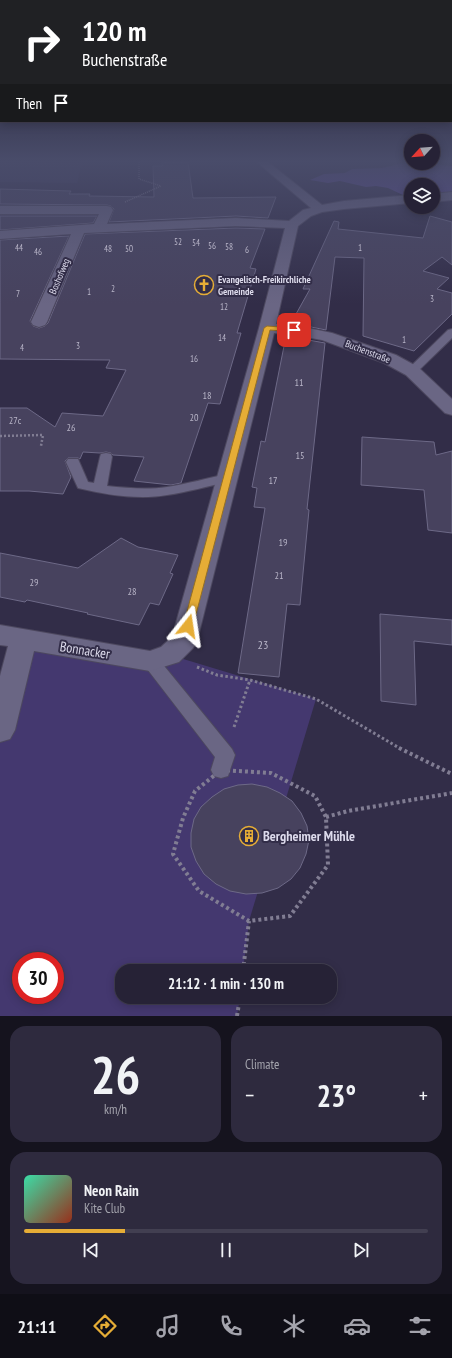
<!DOCTYPE html>
<html lang="en">
<head>
<meta charset="utf-8">
<style>
	:root { --surface:#262236; --page:#2e2a3e; --text:#f1f3f6; --muted:#a4a4ad; --line:#423f51; --accent:#e6ad36 }
	body { margin:0; font-family:"PT Sans Narrow",sans-serif; background:var(--page); color:var(--text); height:100vh; display:flex; flex-direction:column; font-size:15px; white-space:nowrap }
	* { box-sizing:border-box; margin:0 }
	p { font-size:13px; color:var(--muted) }
	.icon { flex:none; width:22px; height:22px; fill:none; stroke:currentColor; stroke-width:2; stroke-linecap:round; stroke-linejoin:round }
	.map { position:relative; height:1016px; overflow:hidden }
	.side { display:flex; flex-direction:column; gap:10px; padding:10px; background:#15131e; flex:1 }
	.side>* { flex:none }
	.top-card { position:absolute; left:0px; top:0px; width:452px; height:122px; box-shadow:0 2px 10px #0003,0 0 0 1px var(--line); background:#202124; color:#fff; overflow:hidden }
	.needle { width:26px; rotate:244deg }
	.fabs { position:absolute; left:404px; top:134px; display:grid; gap:8px }
	.fabs a { display:grid; place-items:center; width:36px; height:36px; border-radius:50%; background:var(--surface); box-shadow:0 2px 10px #0003,0 0 0 1px var(--line); font-size:20px }
	.speed { position:absolute; left:12px; top:952px; display:flex; gap:8px; font-size:20px; font-weight:700; text-align:center }
	.speed>* { display:grid; place-content:center; width:52px; height:52px; border-radius:50%; background:var(--surface); box-shadow:0 2px 10px #0003,0 0 0 1px var(--line); line-height:1 }
	.speed .limit { border:6px solid #d22; background:#fff; color:#111 }
	.pin { position:absolute; display:grid; place-items:center; width:34px; height:34px; color:#fff; margin:-17px; border-radius:8px; box-shadow:0 2px 6px #0006 }
	.me { position:absolute; width:44px; margin:-22px; rotate:15deg; stroke-linejoin:round; filter:drop-shadow(0 0 3px #0008) }
	.turn { display:flex; align-items:center; gap:14px; height:84px; padding:0 16px; font-size:18px }
	.turn .icon { width:52px; height:52px; stroke-width:2.5 }
	.turn b { display:block; font-size:28px; line-height:34px }
	.then { display:flex; align-items:center; height:38px; padding:0 16px; background:#0003; gap:8px; font-size:15px }
	.big { font-size:30px; font-weight:800; line-height:1.1 }
	.side .card { flex:1; display:flex; flex-direction:column; justify-content:center; gap:6px; min-width:0; padding:0 14px; border-radius:16px; background:var(--page) }
	.side .dial { align-items:center; gap:0 }
	.dial b { font-size:52px; line-height:1 }
	.song { display:flex; align-items:center; gap:12px }
	.cover { width:48px; height:48px; border-radius:6px; background:linear-gradient(135deg,hsl(160 70% 55%),hsl(10 70% 35%)) }
	.played { height:4px; border-radius:2px; background:linear-gradient(90deg,var(--accent) 25%,var(--line) 25%) }
	.keys { display:flex; justify-content:space-around; direction:ltr }
	.heat { display:flex; justify-content:space-between; align-items:center; font-size:22px; direction:ltr }
	.side .tiles { flex:1; display:grid; gap:10px; grid-template-columns:1fr 1fr }
	.card:last-child { grid-column:span 2 }
	.trip { position:absolute; left:115px; top:964px; width:222px; height:40px; border-radius:16px; background:var(--surface); box-shadow:0 2px 10px #0003,0 0 0 1px var(--line); font-weight:800; line-height:40px; text-align:center }
	.tab-bar { display:flex; height:64px; justify-content:space-around; align-items:center; background:#0f0e16; color:var(--muted) }
	.tab-bar .icon { width:28px; height:28px }
	.tab-bar .on { color:var(--accent) }
	.tab-bar b { font-size:18px; color:var(--text) }
	.map>svg:first-child { display:block }
	.built { fill:#3a3556 }
	.green { fill:#44386f; fill-rule:evenodd }
	.forest { fill:#5b4899 }
	.building { fill:#47425e; stroke:#6d6987 }
	.lines { fill:none; stroke-linecap:round; stroke-linejoin:round }
	.service-casing { stroke:#4d485f; stroke-width:2 }
	.minor-casing { stroke:#4d485f; stroke-width:2 }
	.path-far3 { stroke:#817d93; stroke-width:1.5; stroke-dasharray:1 1; stroke-linecap:butt }
	.path-far2 { stroke:#817d93; stroke-width:2.5; stroke-dasharray:2 2; stroke-linecap:butt }
	.path-far1 { stroke:#817d93; stroke-width:3; stroke-dasharray:2.5 2.5; stroke-linecap:butt }
	.path { stroke:#817d93; stroke-width:4; stroke-dasharray:3 3; stroke-linecap:butt }
	.service { fill:#6a6684; fill-rule:evenodd }
	.minor { fill:#6a6684; fill-rule:evenodd }
	.route { fill:#e6ad36; stroke:#967023 }
	.labels { text-anchor:middle; stroke-width:4; stroke-linejoin:round; paint-order:stroke }
	.far-number-label { font-size:9px; fill:#b8b5c8 }
	.far-street-label { font-size:10px; fill:#dddbec; stroke:#322d48 }
	.far-poi-label { font-size:10px; font-weight:bold; fill:#dddbec; stroke:#322d48; text-anchor:start }
	.number-label { font-size:10px; fill:#b8b5c8 }
	.near-number-label { font-size:12px; fill:#b8b5c8 }
	.near-street-label { font-size:14px; fill:#dddbec; stroke:#322d48 }
	.near-poi-label { font-size:14px; font-weight:bold; fill:#dddbec; stroke:#322d48; text-anchor:start }
</style>
</head>
<body>
<div class="map">
<svg width="452" height="1016" viewBox="0 0 452 1016">
	<rect width="100%" height="100%" fill="#322d48"/>
	<path class="built" d="M0,162H82L77,183L0,182Z"/>
	<path class="green" d="M23,640L170,655L316,699L249,921L243,971H122V997H240L237,1016H0V731ZM21,961H55V995H21Z"/>
	<path class="forest" d="M407,162L452,166V192L433,193V185H411V194L403,195L388,188L376,186L366,187L340,181L328,183L310,180L324,174L345,173L352,169L382,168Z"/>
	<path class="building" d="M162,162H188L193,198L276,197L268,218L236,216L109,222L114,209L111,206L107,205L0,204V189L71,191L69,194H90L89,196L154,197L153,166H162Z
		M0,216H97L93,223L0,230Z
		M430,216L452,222V265L442,257L423,271L449,278L437,289L452,293V314L414,351L363,336L364,258L335,257L326,330L291,323L310,289H303L334,221L339,222L338,229L423,238Z
		M236,228L265,229L250,268L256,269L237,333H241L220,404L208,403L181,483L171,485L134,481L144,457L113,455L111,453L106,452L100,453L83,452L80,459L78,458H68L65,461L71,477L63,494L29,491H0V408H27L55,427L62,413L103,416L126,370L106,368L110,360L0,359V240L69,236L30,321L33,326L39,328L45,326L48,323L85,234Z
		M286,336L325,343L307,509L309,510L300,605L287,604L279,677L238,673L265,508L254,507L257,488L252,487L261,441L265,442Z
		M362,437L434,442L436,455L452,451V533L428,530L424,490L361,485Z
		M121,538L138,547L178,555L170,573L173,574L159,605L150,603L139,625L87,614L88,613L27,600L25,602L0,597V553L78,568Z
		M380,614L452,620V645L414,641L416,705L381,701Z
		M252,784L267,787L280,793L292,801L301,813L307,826L309,840L306,854L300,868L291,879L278,888L262,893L246,894L230,891L216,884L204,874L196,861L191,847V833L194,819L201,807L212,797L224,789L238,785Z"/>
	<g class="lines">
		<defs>
			<path id="service" d="M452,329V338L416,373H408L406,371L408,369L448,330Z
				M106,453L111,454L112,457L107,486C127,488 147,490 167,487C187,484 208,478 228,474L233,475L235,478L233,481L228,482C208,486 188,492 167,495C138,500 107,495 78,488L66,462L68,459H78L88,482L94,483L100,457L101,454Z
				M150,654L156,656L232,749L235,755L228,776L221,778L214,776L211,770L215,757L141,661L144,656Z"/>
			<path id="minor" d="M257,162H268L322,205L344,201L411,195V203L344,209L322,212L311,216L298,226L276,324L294,325L332,333L396,355L418,367L452,399V415L445,413L406,375L384,363L322,340L294,335L274,333L197,641L193,648L179,662L150,671L34,651L15,730L10,739L0,742V676L8,646L0,645V625L150,651L161,647L172,637L259,328L285,228L236,226L84,233L47,322L45,325L39,327L33,325L31,322L71,234L0,239V231L94,224L99,214H0V206H107L111,207L113,210L107,224L236,218L289,221L303,210L311,208Z
				M452,192V200L433,202V194Z"/>
		</defs>
		<use href="#service" class="service-casing"/>
		<use href="#minor" class="minor-casing"/>
		<path class="path-far3" d="M139,162V179L161,186
			M125,202L161,186"/>
		<path class="path-far2" d="M0,436L43,435L41,446"/>
		<path class="path-far1" d="M197,667L217,675L250,680L316,699L401,749
			M234,727L250,680"/>
		<path class="path" d="M399,748L452,774
			M221,770L271,773L315,796L326,817L328,865L290,916L249,921L199,891L173,854L183,818L195,791Z
			M326,817L348,811L452,793
			M243,971L249,921
			M237,1016L240,997"/>
		<use href="#service" class="service"/>
		<use href="#minor" class="minor"/>
	</g>
	<linearGradient id="sky" x2="0" y2="1"><stop stop-color="#1c1928"/><stop offset="0.53" stop-color="#494c6a"/><stop offset="1" stop-color="#494c6a" stop-opacity="0"/></linearGradient>
	<rect width="452" height="304" fill="url(#sky)"/>
	<path class="route" d="M267,326L294,328L297,330L294,332L270,330L193,626L192,628H184L183,626L264,328Z"/>
	<defs>
		<symbol id="church-ring" viewBox="-11 -11 22 22"><circle r="9.5" fill="#322d48" stroke="#e6ad36" stroke-width="1.5"/><path d="M-1.2-6h2.4v3.5h3.3v2.4h-3.3V6h-2.4V-.1h-3.3v-2.4h3.3Z" fill="#e6ad36"/></symbol>
		<symbol id="building-ring" viewBox="-11 -11 22 22"><circle r="9.5" fill="#322d48" stroke="#e6ad36" stroke-width="1.5"/><path d="M-4-6H4V6H1V3H-1V6H-4ZM-2.5-4.3h1.7v1.8h-1.7ZM.8-4.3h1.7v1.8H.8ZM-2.5-1h1.7V.8h-1.7ZM.8-1h1.7V.8H.8Z" fill="#e6ad36"/></symbol>
	</defs>
	<g fill-rule="evenodd">
		<use href="#church-ring" x="193" y="274" width="22" height="22"/>
		<use href="#building-ring" x="238" y="825" width="22" height="22"/>
	</g>
	<g class="labels">
		<g class="far-number-label">
			<text x="178" y="245">52</text>
			<text x="196" y="246">54</text>
			<text x="212" y="249">56</text>
			<text x="229" y="250">58</text>
			<text x="19" y="251">44</text>
			<text x="360" y="251">1</text>
			<text x="108" y="252">48</text>
			<text x="129" y="252">50</text>
			<text x="247" y="253">6</text>
			<text x="38" y="255">46</text>
			<text x="113" y="292">2</text>
			<text x="89" y="295">1</text>
			<text x="18" y="297">7</text>
			<text x="432" y="302">3</text>
			<text x="224" y="310">12</text>
			<text x="222" y="341">14</text>
			<text x="404" y="343">1</text>
			<text x="78" y="349">3</text>
			<text x="22" y="351">4</text>
			<text x="194" y="362">16</text>
		</g>
		<g class="far-street-label">
			<text transform="translate(59 276) rotate(-67)" y="4">Boshofweg</text>
			<text transform="translate(368 351) rotate(21)" y="4">Buchenstraße</text>
		</g>
		<g class="far-poi-label">
			<text x="218" y="283">Evangelisch-Freikirchliche<tspan x="218" dy="12">Gemeinde</tspan></text>
		</g>
		<g class="number-label">
			<text x="299" y="386">11</text>
			<text x="207" y="399">18</text>
			<text x="194" y="421">20</text>
			<text x="15" y="424">27c</text>
			<text x="71" y="431">26</text>
			<text x="300" y="459">15</text>
			<text x="273" y="484">17</text>
			<text x="283" y="546">19</text>
			<text x="279" y="579">21</text>
			<text x="34" y="586">29</text>
			<text x="132" y="595">28</text>
		</g>
		<g class="near-number-label">
			<text x="263" y="649">23</text>
		</g>
		<g class="near-street-label">
			<text transform="translate(85 650) rotate(9)" y="5">Bonnacker</text>
		</g>
		<g class="near-poi-label">
			<text x="263" y="841">Bergheimer Mühle</text>
		</g>
	</g>
</svg>
<div class="fabs">
<a><svg class="needle" viewBox="-14 -14 28 28"><path d="M0-13l5 13h-10z" fill="#e53935"/><path d="M0 13l5-13h-10z" fill="#a4a4ad"/></svg></a>
<a><svg class="icon" aria-label="layers" viewBox="0 0 24 24"><path d="M12 4l9 5-9 5-9-5zM3 14l9 5 9-5"/></svg></a>
</div>
<div class="speed"><div class="limit">30</div></div>
<div class="pin" style="left:294px;top:330px;background:#d93025"><svg class="icon" aria-label="arrive" viewBox="0 0 24 24"><path d="M6 21V4h12l-3 4 3 4H6"/></svg></div>
<svg class="me" style="left:188px;top:626px" viewBox="-20 -20 40 40"><path d="M0-17L14 15 0 8-14 15z" fill="#e6ad36" stroke="#fff" stroke-width="4"/></svg>
<div class="trip">21:12 · 1 min · 130 m</div>
<div class="top-card">
<div class="turn"><svg class="icon" aria-label="right" viewBox="0 0 24 24"><path d="M7 20v-9h11M14 6l5 5-5 5"/></svg><div><b>120 m</b>Buchenstraße</div></div>
<div class="then">Then<svg class="icon" aria-label="arrive" viewBox="0 0 24 24"><path d="M6 21V4h12l-3 4 3 4H6"/></svg></div>
</div>
</div>
<section class="side">
<div class="tiles">
<div class="card dial"><b>26</b><p>km/h</p></div>
<div class="card"><p>Climate</p>
<div class="heat"><a>−</a><b class="big">23°</b><a>+</a></div>
</div>
<div class="card">
<div class="song"><i class="cover"></i><div><b>Neon Rain</b><p>Kite Club</p></div></div>
<div class="played"></div>
<div class="keys"><svg class="icon" aria-label="previous" viewBox="0 0 24 24"><path d="M18 5L8 12l10 7zM5 5v14"/></svg><svg class="icon" aria-label="pause" viewBox="0 0 24 24"><path d="M8 5v14M16 5v14"/></svg><svg class="icon" aria-label="next" viewBox="0 0 24 24"><path d="M6 5l10 7-10 7zM19 5v14"/></svg></div>
</div>
</div>
</section>
<nav class="tab-bar">
<b>21:11</b>
<svg class="icon on" aria-label="directions" viewBox="0 0 24 24"><path d="M12 3l9 9-9 9-9-9zM9 14v-3h6M13 9l2 2-2 2"/></svg>
<svg class="icon" aria-label="music" viewBox="0 0 24 24"><path d="M9 18V5l10-2v13"/><circle cx="6" cy="18" r="3"/><circle cx="16" cy="16" r="3"/></svg>
<svg class="icon" aria-label="phone" viewBox="0 0 24 24"><path d="M5 4h4l2 5-3 2q2 4 5 5l2-3 5 2v4C11 20 4 13 5 4z"/></svg>
<svg class="icon" aria-label="climate" viewBox="0 0 24 24"><path d="M12 3v18M4 7l16 10M4 17L20 7"/></svg>
<svg class="icon" aria-label="car" viewBox="0 0 24 24"><path d="M5 17H2v-5l4-1 3-4h7l3 4 3 1v5h-3M9 17h6M6 11h13"/><circle cx="7" cy="17" r="2"/><circle cx="17" cy="17" r="2"/></svg>
<svg class="icon" aria-label="filters" viewBox="0 0 24 24"><path d="M4 7h16M4 17h16"/><circle cx="9" cy="7" r="2"/><circle cx="15" cy="17" r="2"/></svg>
</nav>
</body>
</html>
